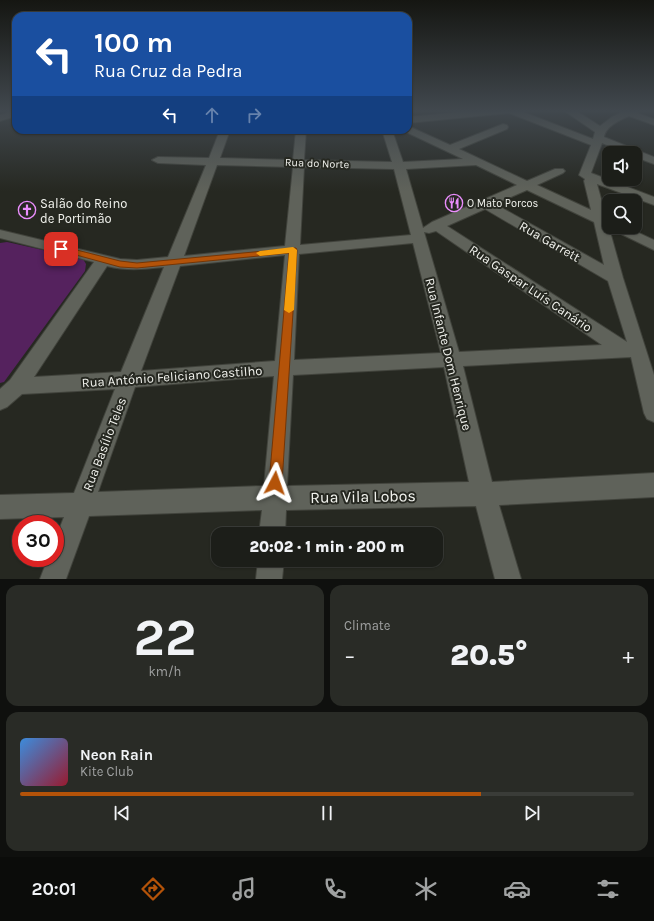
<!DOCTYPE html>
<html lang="en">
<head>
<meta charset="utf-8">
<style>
	:root { --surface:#1c1e19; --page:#292b26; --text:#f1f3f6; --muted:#a0a2a2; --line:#3a3c38; --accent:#b45309 }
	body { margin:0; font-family:Karla,sans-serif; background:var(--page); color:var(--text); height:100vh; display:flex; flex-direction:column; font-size:15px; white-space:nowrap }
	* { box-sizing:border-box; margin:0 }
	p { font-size:13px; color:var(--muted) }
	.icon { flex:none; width:22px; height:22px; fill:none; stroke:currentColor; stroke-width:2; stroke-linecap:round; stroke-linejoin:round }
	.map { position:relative; height:579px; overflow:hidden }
	.drawer { display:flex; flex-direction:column; gap:6px; padding:6px; background:#0f100e; flex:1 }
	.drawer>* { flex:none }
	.top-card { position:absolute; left:12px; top:12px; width:400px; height:122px; border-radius:12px; box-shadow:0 1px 3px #0004,0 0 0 1px var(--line); background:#1a4fa0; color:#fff; overflow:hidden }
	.controls { position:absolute; left:602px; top:146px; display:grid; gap:8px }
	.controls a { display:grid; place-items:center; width:40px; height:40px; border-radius:8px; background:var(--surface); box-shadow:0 1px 3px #0004,0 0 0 1px var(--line); font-size:20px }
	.speed { position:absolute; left:12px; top:515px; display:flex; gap:8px; font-size:20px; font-weight:700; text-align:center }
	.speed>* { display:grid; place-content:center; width:52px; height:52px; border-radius:50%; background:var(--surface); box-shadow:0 1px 3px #0004,0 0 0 1px var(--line); line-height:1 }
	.speed .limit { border:6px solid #d22; background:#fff; color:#111 }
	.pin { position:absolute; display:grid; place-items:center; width:34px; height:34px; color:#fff; margin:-17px; border-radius:8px; box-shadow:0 2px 6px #0006 }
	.me { position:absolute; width:44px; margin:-22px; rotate:4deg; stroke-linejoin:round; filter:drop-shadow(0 0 3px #0008) }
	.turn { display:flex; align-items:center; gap:14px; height:84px; padding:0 16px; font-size:18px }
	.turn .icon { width:52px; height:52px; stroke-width:2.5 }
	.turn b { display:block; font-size:28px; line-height:34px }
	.lanes { display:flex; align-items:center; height:38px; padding:0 16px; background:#0003; justify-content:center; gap:20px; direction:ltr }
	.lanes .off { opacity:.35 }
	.big { font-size:30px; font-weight:800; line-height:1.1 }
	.drawer .tile { flex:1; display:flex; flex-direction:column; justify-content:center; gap:6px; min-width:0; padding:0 14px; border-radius:12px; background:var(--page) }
	.drawer .dial { align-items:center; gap:0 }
	.dial b { font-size:52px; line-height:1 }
	.song { display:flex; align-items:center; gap:12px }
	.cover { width:48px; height:48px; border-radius:6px; background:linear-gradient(135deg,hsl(210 70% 55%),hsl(350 70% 35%)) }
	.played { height:4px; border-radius:2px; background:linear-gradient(90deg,var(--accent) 75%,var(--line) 75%) }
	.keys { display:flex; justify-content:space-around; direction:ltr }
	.heat { display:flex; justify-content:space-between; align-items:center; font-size:22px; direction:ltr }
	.drawer .tiles { flex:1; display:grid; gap:6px; grid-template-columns:1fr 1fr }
	.tile:last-child { grid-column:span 2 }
	.trip { position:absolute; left:211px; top:527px; width:232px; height:40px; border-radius:12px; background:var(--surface); box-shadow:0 1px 3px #0004,0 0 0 1px var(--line); font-weight:800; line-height:40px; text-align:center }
	.dock { display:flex; height:64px; justify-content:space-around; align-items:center; background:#0b0c0a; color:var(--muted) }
	.dock .icon { width:28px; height:28px }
	.dock .on { color:var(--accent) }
	.dock b { font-size:18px; color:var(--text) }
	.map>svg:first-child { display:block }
	.green { fill:#55225e }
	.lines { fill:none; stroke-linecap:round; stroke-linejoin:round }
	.minor-casing { stroke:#41433c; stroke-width:2 }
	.minor { fill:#5f625a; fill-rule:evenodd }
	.route { fill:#b45309; stroke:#753606 }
	.slow { fill:#f59e0b }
	.labels { text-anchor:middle; stroke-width:4; stroke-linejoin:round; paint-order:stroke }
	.far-street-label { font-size:11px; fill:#f2f3ee; stroke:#262821 }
	.far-poi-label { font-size:11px; fill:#f2f3ee; stroke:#262821; text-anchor:start }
	.poi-label { font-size:13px; fill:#f2f3ee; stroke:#262821; text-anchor:start }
	.street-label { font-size:13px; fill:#f2f3ee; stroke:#262821 }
	.near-street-label { font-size:16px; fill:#f2f3ee; stroke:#262821 }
</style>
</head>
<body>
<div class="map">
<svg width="654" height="579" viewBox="0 0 654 579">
	<rect width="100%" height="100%" fill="#262821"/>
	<path class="green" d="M7,242L83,259L86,264L85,271L4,382L0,383V243Z"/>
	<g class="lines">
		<defs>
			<path id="minor" d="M16,110V116L0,121V115Z
				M481,110H518L593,139L595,132L563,110H575L600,126L612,117L620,113L619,110H641L637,113L654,119V125L629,116C620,120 606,126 604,137L654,157V164L635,157V153H626L602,143L591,173L654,197V205L597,184L606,217L609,219V227H626L654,240V250L609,228L623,278L654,375V422L647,419L644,413L631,357L463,366L492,482L654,473V497L499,505L521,579H495L476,506L286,510L285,534H259L262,510L89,516L66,579H40L48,558H55V540L64,517L0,519V495L74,493L115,389L22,394L7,407L0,410V389L10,380L94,262L0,238V230L120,259L137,260L168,257L206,165L158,163L152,160L158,157L209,158L220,130H230L220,158L293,160L296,130H306L304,160L392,162L382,130H392L403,162L463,159L404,131V130H408V126L450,145L503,124L507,125L508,127L507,129L459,149L527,181L555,169H563L565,171L563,173L537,185L591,210L584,181L585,179L579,175L591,145L509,113L408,123V117ZM217,165L293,167L285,246L184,256ZM476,165L517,185L432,222L423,228L406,169ZM304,167L394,169L411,235L300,245ZM527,190L594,222L604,265L495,204ZM485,209L608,281L627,342L447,226ZM436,231L602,345L459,352L424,232L429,233ZM413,243L441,353L294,360L299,254ZM285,255L275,361L141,371L180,266ZM107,266C127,271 144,269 164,267L121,372L34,377ZM444,367L469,482L287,486L293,375ZM274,376L264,486L98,492L135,387Z
				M258,560H284L282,579H256Z"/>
		</defs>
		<use href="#minor" class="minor-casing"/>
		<use href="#minor" class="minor"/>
	</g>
	<linearGradient id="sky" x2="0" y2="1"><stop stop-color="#151612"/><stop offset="0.58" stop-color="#41484e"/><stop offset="1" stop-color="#41484e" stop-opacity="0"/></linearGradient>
	<rect width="654" height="191" fill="url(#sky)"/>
	<path class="route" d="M61,246L120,261L137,263L296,248L297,250L282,483L280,488L275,490L271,488L269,483L289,253L137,268L120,267L58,250L57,249L58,247Z"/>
	<path class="slow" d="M293,247L297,250L294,310L289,313L284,310L289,253L260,256L256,253L260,251Z"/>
	<defs>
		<symbol id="restaurant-ring" viewBox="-11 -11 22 22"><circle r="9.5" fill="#262821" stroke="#ea8dfc" stroke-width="1.5"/><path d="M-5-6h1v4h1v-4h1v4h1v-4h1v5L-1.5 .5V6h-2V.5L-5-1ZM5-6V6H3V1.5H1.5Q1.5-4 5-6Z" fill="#ea8dfc"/></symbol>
		<symbol id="church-ring" viewBox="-11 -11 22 22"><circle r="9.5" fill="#262821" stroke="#ea8dfc" stroke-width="1.5"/><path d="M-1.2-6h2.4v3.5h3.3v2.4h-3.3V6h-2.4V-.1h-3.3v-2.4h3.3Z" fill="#ea8dfc"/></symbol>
	</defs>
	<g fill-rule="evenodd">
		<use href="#restaurant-ring" x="444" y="193" width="20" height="20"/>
		<use href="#church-ring" x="17" y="200" width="20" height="20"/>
	</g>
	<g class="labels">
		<g class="far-street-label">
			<text transform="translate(317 163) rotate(2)" y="4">Rua do Norte</text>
		</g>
		<g class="far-poi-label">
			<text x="467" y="207">O Mato Porcos</text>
		</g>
		<g class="poi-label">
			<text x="40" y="208">Salão do Reino<tspan x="40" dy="15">de Portimão</tspan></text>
		</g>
		<g class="street-label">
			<text transform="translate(550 241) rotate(30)" y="5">Rua Garrett</text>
			<text transform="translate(531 288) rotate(34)" y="5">Rua Gaspar Luís Canário</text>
			<text transform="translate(449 354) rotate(76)" y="5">Rua Infante Dom Henrique</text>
			<text transform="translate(172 376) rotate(-4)" y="5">Rua António Feliciano Castilho</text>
			<text transform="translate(104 444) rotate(-69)" y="5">Rua Basílio Teles</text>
		</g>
		<g class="near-street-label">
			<text transform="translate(363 496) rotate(-1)" y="6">Rua Vila Lobos</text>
		</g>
	</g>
</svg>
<div class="controls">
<a><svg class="icon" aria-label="sound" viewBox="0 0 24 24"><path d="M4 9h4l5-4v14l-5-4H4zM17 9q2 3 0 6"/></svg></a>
<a><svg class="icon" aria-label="search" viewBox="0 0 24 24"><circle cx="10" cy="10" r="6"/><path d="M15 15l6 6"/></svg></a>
</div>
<div class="speed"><div class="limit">30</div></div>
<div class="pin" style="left:61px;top:249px;background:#d93025"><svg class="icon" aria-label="arrive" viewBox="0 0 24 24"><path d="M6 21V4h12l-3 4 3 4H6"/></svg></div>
<svg class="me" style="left:275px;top:483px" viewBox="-20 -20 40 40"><path d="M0-17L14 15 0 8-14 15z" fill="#b45309" stroke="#fff" stroke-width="4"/></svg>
<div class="trip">20:02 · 1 min · 200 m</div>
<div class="top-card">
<div class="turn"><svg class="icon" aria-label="left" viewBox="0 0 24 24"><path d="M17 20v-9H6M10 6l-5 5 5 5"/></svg><div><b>100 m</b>Rua Cruz da Pedra</div></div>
<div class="lanes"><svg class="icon" aria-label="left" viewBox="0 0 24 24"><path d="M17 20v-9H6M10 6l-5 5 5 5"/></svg><svg class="icon off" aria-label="ahead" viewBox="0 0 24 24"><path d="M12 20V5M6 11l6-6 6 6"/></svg><svg class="icon off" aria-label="right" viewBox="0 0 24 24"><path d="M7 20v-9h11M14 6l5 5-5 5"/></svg></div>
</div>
</div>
<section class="drawer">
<div class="tiles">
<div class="tile dial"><b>22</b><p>km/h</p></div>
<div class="tile"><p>Climate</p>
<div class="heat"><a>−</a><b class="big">20.5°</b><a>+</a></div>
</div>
<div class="tile">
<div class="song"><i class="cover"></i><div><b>Neon Rain</b><p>Kite Club</p></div></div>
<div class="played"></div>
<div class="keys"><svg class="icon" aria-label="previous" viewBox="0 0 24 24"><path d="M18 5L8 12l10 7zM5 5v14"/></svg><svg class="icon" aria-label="pause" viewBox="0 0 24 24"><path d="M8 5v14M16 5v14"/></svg><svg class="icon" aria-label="next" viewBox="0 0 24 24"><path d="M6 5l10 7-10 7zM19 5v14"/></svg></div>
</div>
</div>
</section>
<nav class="dock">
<b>20:01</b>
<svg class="icon on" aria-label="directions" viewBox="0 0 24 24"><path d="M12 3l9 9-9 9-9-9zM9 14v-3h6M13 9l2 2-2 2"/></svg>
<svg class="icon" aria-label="music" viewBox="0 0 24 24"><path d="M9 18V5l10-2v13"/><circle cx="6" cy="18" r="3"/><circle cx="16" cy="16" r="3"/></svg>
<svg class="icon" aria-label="phone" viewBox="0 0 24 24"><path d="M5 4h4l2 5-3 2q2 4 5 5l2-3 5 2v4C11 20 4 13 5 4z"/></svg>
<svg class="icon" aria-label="climate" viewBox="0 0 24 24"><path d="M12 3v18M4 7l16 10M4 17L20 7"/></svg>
<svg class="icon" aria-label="car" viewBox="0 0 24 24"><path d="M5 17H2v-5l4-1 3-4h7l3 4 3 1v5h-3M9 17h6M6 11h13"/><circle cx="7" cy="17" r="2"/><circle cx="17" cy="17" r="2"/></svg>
<svg class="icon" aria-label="filters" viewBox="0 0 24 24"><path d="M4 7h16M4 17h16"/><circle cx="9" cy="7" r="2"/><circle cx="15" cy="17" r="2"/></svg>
</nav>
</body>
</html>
